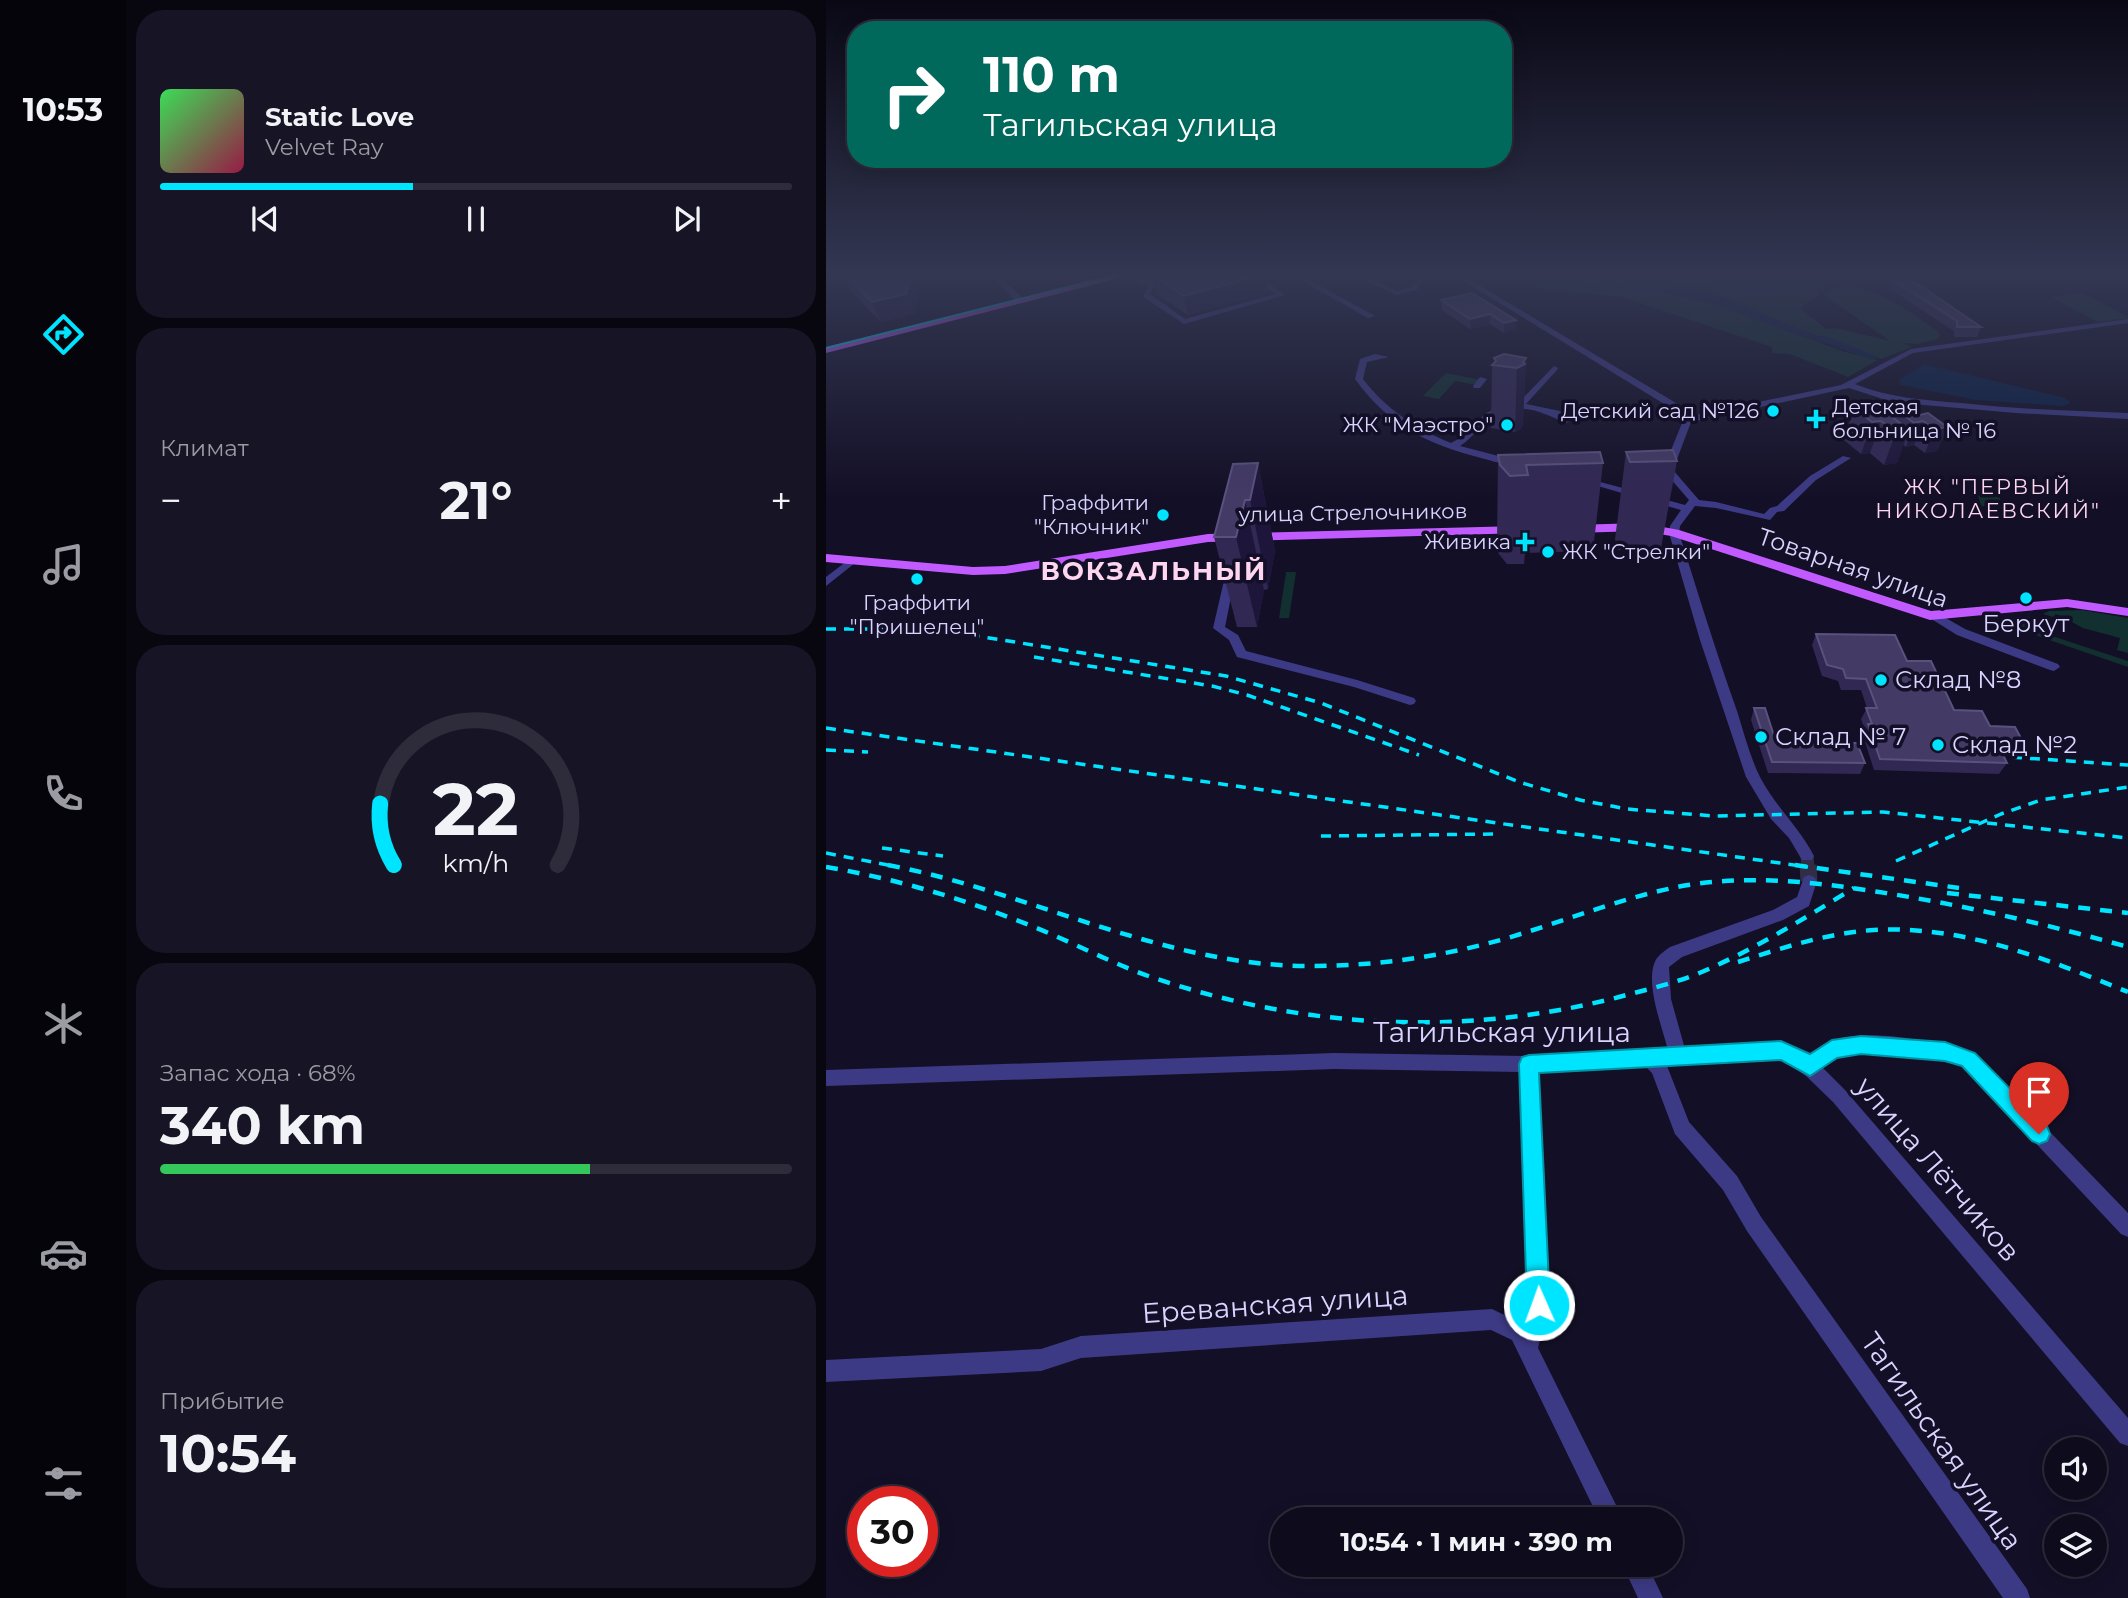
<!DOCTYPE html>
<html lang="ru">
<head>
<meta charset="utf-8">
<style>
	:root { --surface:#0e0b1c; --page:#171425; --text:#f1f3f6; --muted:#9b9ba3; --line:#2e2b3b; --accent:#00e5ff }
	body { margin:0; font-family:Montserrat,sans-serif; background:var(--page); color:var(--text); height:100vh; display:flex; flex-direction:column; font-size:26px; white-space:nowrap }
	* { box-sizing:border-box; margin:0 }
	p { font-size:23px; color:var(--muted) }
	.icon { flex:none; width:38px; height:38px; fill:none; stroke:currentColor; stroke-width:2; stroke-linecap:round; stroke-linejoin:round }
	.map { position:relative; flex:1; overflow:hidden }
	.details { display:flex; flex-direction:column; gap:10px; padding:10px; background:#08060f; width:700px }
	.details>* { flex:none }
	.top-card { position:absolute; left:21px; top:21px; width:665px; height:147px; border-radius:28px; box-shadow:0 4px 18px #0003,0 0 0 2px var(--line); background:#00695c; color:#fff; overflow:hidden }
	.controls { position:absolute; left:1218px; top:1437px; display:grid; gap:14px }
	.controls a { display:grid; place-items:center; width:63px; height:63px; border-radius:50%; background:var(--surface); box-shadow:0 4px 18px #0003,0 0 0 2px var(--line); font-size:35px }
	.speed { position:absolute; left:21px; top:1486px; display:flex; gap:14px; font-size:35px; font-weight:700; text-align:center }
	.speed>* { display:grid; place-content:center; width:91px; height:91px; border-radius:50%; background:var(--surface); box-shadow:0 4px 18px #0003,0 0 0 2px var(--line); line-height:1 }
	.speed .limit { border:10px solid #d22; background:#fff; color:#111 }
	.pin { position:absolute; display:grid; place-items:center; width:60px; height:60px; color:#fff; margin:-72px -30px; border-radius:50% 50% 50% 0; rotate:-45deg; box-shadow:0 0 7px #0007 }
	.pin .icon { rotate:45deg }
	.me { position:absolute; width:77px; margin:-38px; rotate:358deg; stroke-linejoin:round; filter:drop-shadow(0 0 5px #0008) }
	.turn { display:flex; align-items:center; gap:24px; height:147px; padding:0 21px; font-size:32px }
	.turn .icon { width:91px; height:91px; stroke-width:2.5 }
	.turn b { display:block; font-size:49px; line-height:60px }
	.big { font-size:52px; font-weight:700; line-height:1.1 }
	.details .tile { flex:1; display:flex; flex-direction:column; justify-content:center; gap:10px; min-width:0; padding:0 24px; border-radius:28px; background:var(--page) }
	.details .dial { align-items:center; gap:0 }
	.dial svg { height:182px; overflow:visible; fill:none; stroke:var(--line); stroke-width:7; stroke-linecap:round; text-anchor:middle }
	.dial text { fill:var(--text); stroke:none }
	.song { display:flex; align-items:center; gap:21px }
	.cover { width:84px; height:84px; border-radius:10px; background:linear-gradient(135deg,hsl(130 70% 55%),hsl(340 70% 35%)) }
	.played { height:7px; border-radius:4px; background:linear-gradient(90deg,var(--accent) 40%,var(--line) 40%) }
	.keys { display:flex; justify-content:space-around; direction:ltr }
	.heat { display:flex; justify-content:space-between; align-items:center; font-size:38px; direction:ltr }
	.charge { height:10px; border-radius:5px; background:linear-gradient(90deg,#34c759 68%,var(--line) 0) }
	.trip { position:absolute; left:444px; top:1507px; width:413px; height:70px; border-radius:35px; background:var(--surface); box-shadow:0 4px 18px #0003,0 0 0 2px var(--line); font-weight:700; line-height:70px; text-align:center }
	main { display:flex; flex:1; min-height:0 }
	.menu { display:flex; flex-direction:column; width:126px; justify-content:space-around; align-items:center; background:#06040b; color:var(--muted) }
	.menu .icon { width:49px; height:49px }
	.menu .on { color:var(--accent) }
	.menu b { font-size:32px; color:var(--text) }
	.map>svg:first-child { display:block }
	.green { fill:#12302f }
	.water { fill:#0a1f44 }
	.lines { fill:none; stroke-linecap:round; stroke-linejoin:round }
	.river { fill:#0a1f44; fill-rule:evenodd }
	.minor-tunnel-far1 { stroke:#312d47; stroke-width:13; stroke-dasharray:13 6; stroke-linecap:butt }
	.minor-tunnel { stroke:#312d47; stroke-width:17; stroke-dasharray:17 9; stroke-linecap:butt }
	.minor { fill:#3d3a85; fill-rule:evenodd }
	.major { fill:#c25bff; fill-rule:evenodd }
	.tram { stroke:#00e5ff; stroke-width:2 }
	.rail-far1 { stroke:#00e5ff; stroke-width:3.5; stroke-dasharray:10 8; stroke-linecap:butt }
	.rail { stroke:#00e5ff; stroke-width:4.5; stroke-dasharray:12 10; stroke-linecap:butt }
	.wall { fill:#312854 }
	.shaded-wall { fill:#1d163a }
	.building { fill:#433a66; stroke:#5a527e; stroke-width:2 }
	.route { fill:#00e5ff; stroke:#0095a6; stroke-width:2 }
	.poi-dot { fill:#00e5ff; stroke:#130f26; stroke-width:2.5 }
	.labels { text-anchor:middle; stroke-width:7; stroke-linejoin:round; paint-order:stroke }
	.far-poi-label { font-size:21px; fill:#d9d4ff; stroke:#130f26; text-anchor:end }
	.far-neighbourhood-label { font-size:21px; letter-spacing:2px; fill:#ffd6f0; stroke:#130f26 }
	.far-street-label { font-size:21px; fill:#d9d4ff; stroke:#130f26 }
	.street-label { font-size:24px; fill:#d9d4ff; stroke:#130f26 }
	.poi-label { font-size:24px; fill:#d9d4ff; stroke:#130f26; text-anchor:start }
	.far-district-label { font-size:26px; font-weight:bold; letter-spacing:2px; fill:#ffd6f0; stroke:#130f26 }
	.near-street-label { font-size:28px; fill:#d9d4ff; stroke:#130f26 }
</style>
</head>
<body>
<main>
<nav class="menu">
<b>10:53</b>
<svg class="icon on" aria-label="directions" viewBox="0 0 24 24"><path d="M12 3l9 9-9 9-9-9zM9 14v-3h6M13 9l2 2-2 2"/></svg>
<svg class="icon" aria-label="music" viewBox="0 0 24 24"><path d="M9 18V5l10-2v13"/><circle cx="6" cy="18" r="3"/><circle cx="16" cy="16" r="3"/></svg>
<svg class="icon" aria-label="phone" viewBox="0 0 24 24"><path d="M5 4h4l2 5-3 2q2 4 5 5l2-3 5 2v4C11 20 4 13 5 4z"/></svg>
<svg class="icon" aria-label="climate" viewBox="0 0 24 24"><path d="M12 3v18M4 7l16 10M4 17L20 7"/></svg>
<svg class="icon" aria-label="car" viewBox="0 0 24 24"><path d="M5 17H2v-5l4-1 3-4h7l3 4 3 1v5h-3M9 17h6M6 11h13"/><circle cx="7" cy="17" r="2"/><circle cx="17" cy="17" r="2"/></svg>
<svg class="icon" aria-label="filters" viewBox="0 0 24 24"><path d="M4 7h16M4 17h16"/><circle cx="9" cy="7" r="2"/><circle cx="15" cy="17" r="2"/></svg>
</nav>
<section class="details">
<div class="tile">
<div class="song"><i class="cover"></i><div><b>Static Love</b><p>Velvet Ray</p></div></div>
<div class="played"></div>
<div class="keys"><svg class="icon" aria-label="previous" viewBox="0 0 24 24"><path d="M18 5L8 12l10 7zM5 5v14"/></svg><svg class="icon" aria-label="pause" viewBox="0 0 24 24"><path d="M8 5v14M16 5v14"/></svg><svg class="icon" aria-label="next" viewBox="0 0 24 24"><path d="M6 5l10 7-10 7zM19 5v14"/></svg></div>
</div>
<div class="tile"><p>Климат</p>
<div class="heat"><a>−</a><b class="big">21°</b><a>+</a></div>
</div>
<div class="tile dial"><svg viewBox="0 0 100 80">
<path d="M14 69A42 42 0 1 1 86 69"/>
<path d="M14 69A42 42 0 0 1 8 42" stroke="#00e5ff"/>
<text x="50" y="56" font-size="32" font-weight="700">22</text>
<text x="50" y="72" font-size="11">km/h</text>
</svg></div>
<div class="tile"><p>Запас хода · 68%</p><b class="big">340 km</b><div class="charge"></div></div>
<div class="tile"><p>Прибытие</p><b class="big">10:54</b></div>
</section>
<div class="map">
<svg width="1302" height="1598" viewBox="0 0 1302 1598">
	<rect width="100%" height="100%" fill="#130f26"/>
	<path class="green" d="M706,275L803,287H853L854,289L840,291V293L890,304L1019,352L1052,360L1022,377L964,354L946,353V347L796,297L718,290L708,285L716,282Z
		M904,275H1080L1075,278L1003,282L1006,286L993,291V295L974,308L1000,329L1009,328L1064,341L998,295C1021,263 1089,316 1110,330L1114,335L1112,339L1091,344L1078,343L1086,347L1055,359L1001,337L988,335L872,287H861Z
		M1256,293L1302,317V318L1272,322L1225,297Z
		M620,373L655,380L651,385L629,381L613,399L597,396Z
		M1149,486L1171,488L1177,509L1155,506Z
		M460,572H470L463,618H453Z
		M1256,610L1302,618V653L1291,650L1294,638L1257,628L1230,614L1227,617L1217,614L1223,611Z
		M1202,616L1206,619L1202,624L1217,633L1302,661V667L1194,630L1180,618Z"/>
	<path class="water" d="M722,275H904C856,299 773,287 722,275Z
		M872,287L988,335L1001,337L1035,350L1037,353C1022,352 1010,346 996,342C942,329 895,300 840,293L839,291Z
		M1098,364L1239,398L1245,403L1237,406L1150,400L1075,385L1073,380Z"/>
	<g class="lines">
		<path class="river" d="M1010,343H1018L1052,357L1046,360L1010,347Z"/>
		<path class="minor-tunnel-far1" d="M981,856L982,867"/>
		<path class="minor-tunnel" d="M982,865L983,881"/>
		<path class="minor" d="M164,275H171L198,299V303H192Z
			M294,275L330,282L324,294L359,319L449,294L424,275H431L459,295L358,324L317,297L323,285L292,278Z
			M466,275H474L549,316L542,318Z
			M529,275H537L571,291L585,287L593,275H599L591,290L570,295Z
			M628,275H636L870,415L1015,385L1085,349L1302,319V323L1087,353L1029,384C1063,398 1099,400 1135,403C1190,409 1246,411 1302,413V419L1190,413L1098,405L1060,400L1023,388L865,422L847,470L873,500L890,502L938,514L944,508L951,506L984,476L1017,456L1025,458L990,480L958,511L951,512L944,520L890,508L869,506L854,526L853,533C872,593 890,652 911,711C918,733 924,757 934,777C949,806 973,827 988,856L986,860H976L963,838L945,819L920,777L874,640L843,533L844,526L855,510L751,480L756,477L859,505L863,500L837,470L856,423L861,418Z
			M549,354L563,357L541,362L537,379C561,410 589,428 625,443L636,437L660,413L696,399L728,366L732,368L731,370L700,404L734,411L741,417L758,412L762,415L740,423C715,412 693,400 667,417C654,424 647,438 634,446L692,461V465C680,466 667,461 655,458C601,444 562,425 529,379L534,359Z
			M654,377L661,379L654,388H648L647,386Z
			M25,558L30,561L29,563L0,586V577Z
			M405,569L410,572L399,627L412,635L420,651L531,680L588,698L590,701L588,704L584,705L528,687L411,657L403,640L387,628L400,572Z
			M1111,613L1139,629L1232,664L1234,667L1228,671L1224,670L1131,635L1107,620L1105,617Z
			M983,875L988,877L991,881L983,906L957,920L856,957L843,967L845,999L859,1049L955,1043L983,1056C988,1052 994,1046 1000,1043C1035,1026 1106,1041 1142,1051L1148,1053L1302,1213V1237L1295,1234L1137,1066L1094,1057L1034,1053L1010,1056L996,1067L1019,1090L1302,1418V1446L1294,1443L1007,1102L980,1076L955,1059L841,1066L863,1122L911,1176L935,1217L1201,1589L1204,1598H1177L921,1231L897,1190L849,1134L826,1073L820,1067L712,1072L723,1305L712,1348L797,1519H773L686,1340L665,1330L255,1358L215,1371L0,1382V1360L215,1349L255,1336L666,1309L697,1324L703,1305L695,1072L508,1069L0,1086V1070L508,1053L703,1056L842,1050C836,1026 817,979 831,958C835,953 840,950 844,947L947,910L971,897L978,877Z
			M796,1564H821L837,1598H812Z"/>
		<path class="major" d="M291,275H305L0,353V347Z
			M816,523L853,530L1105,611L1241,599L1302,608V616L1241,607L1104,620L845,536L816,531L746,533L740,529L746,525Z
			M693,526L699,530L698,533L382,542L179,574L147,575L0,562V554L147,567L179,566L382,534Z"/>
		<path class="tram" d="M0,348L289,275"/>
		<path class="rail-far1" d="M0,629H84L145,635L400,676L495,703L693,782L754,800L801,809L888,816L1057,812L1302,838
			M208,657L386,686L421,695L593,755
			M0,728L982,867
			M0,750L42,752
			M1168,756L1302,765
			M495,836L669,834
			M56,848L117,856
			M0,853L72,867
			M1070,861L1175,814L1215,800L1302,787"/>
		<path class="rail" d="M62,865C204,892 337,966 483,966C550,966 614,957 678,939C740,921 799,896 862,885C926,875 989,882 1053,892C1137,905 1220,924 1302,947
			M969,865L1133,888
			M0,867C72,879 141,900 208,927C248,943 287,964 328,978C480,1029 638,1037 793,997C819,990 846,984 871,974C926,951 977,919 1028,888
			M1121,893L1302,913
			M912,962C956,948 1001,933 1048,930C1137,925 1221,959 1302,992"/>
	</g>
	<path class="wall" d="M16,275H82L84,277L93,296L89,313L55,322L23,289Z
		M325,275H439L442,293L362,315L330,294Z
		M1116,275H1147L1126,285L1114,281Z
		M1064,278L1155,327L1151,337H1128V331L1061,287Z
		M615,300L690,320L689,330L678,333L664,324L644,329L616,310Z
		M668,358H700L697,421L696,428L689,432L665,428L666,365L668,363Z
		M1066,406L1094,415L1121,427L1111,451L1099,453L1088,445L1080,447L1077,445L1071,463L1058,465L1044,453L1035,454L1018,440L1028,408L1051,414L1063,415Z
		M800,452L851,461L835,548L792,550L789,539Z
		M672,455L777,463L767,551L699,553L698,564H681L672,553L671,542Z
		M432,463L449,551L442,589L438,590L431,627H411L388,537Z
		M990,634L1081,661L1128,710L1196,740L1188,752H1176L1181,763L1173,774L1048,770L1037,736L1039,731L1035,719L1041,708L1035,690H1015L1012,681L996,676L986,645Z
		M928,708L950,742L1039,763L1034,774L942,773L925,720Z"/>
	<path class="shaded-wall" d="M141,275H154L142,277Z
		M436,275H439L442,293L362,315L358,296Z
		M1130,275H1147L1126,285Z
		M84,277L93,296L89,313L55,322L46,302Z
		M664,314V324L644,329V319Z
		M690,320L689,330L678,333V323Z
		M700,358L697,421L696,428L689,432L691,368Z
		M1055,421L1044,453L1035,454L1046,422Z
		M1097,421L1088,445L1080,447L1088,423Z
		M1121,427L1111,451L1099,453L1108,429Z
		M1083,430L1071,463L1058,465L1070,432Z
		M432,463L449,551L442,589L424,500Z
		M419,500L438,590L431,627L410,537Z"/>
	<path class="building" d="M19,275H82L84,277L80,294L46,302Z
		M326,275H436L358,296Z
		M1065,275L1092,284L1155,327H1131V321L1064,278Z
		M646,293L690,320L678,323L664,314L644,319L615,300Z
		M678,354L700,358L697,362L699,364L691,368L666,365L670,361L668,358Z
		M1079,404L1094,415L1102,413L1121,427L1108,429L1097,421L1088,423L1066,406Z
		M1041,406L1051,414L1060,412L1083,430L1070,432L1055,421L1046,422L1028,408Z
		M847,450L851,461L804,462L800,452Z
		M774,452L777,463L700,465L702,475L684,476L674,465L672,455Z
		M432,463L424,500H419L410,537H388L407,464Z
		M990,634L1069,635L1081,661H1105L1128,710L1156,711L1164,726L1189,727L1196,740H1170L1181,763L1054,759L1042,724H1046L1040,708H1051L1040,679L1020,678L1017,669L1001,665Z
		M928,708H939L950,742L1031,743L1039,763L946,762Z"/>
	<linearGradient id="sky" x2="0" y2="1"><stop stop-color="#0a0815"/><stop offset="0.55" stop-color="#333752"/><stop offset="1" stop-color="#333752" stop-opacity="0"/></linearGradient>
	<rect width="1302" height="499" fill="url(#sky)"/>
	<path class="route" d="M1035,1036L1119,1042L1149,1053L1221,1126L1224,1134L1221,1141L1213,1144L1206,1141L1136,1066L1119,1061L1035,1054L1011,1058L984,1076L955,1060L713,1073L724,1305L721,1314L713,1317L704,1314L701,1305L693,1064L696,1057L703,1055L955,1041L984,1054L1006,1040Z"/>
	<g class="poi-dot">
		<circle cx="947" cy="411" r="7"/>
		<path d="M986.5 408.5h7v7h7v7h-7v7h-7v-7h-7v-7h7z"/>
		<circle cx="681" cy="425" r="7"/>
		<circle cx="337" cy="515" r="7"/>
		<path d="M695.5 531.5h7v7h7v7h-7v7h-7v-7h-7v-7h7z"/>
		<circle cx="722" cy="552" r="7"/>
		<circle cx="91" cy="579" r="7"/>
		<circle cx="1200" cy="598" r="7"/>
		<circle cx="1055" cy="680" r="7"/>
		<circle cx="935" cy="737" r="7"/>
		<circle cx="1112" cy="745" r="7"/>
	</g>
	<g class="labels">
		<g class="far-poi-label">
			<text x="1006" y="414" text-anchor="start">Детская<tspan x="1006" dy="24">больница № 16</tspan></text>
			<text x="933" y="418">Детский сад №126</text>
			<text x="667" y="432">ЖК "Маэстро"</text>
			<text x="323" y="510">Граффити<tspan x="323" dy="24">"Ключник"</tspan></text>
			<text x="685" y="549">Живика</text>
			<text x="736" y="559" text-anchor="start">ЖК "Стрелки"</text>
			<text x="91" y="610" text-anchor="middle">Граффити<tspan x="91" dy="24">"Пришелец"</tspan></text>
		</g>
		<g class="far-neighbourhood-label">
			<text x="1162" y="494">ЖК "ПЕРВЫЙ<tspan x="1162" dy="24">НИКОЛАЕВСКИЙ"</tspan></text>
		</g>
		<g class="far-street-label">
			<text transform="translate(527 513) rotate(-1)" y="7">улица Стрелочников</text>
		</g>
		<g class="street-label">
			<text transform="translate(1027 568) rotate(19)" y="8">Товарная улица</text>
		</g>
		<g class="poi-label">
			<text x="1200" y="632" text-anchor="middle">Беркут</text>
			<text x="1069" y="688">Склад №8</text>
			<text x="949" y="745">Склад № 7</text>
			<text x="1126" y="753">Склад №2</text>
		</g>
		<g class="far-district-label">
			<text x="328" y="580">ВОКЗАЛЬНЫЙ</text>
		</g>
		<g class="near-street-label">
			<text x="676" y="1042">Тагильская улица</text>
			<text transform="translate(1112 1169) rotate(49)" y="10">улица Лётчиков</text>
			<text transform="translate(449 1304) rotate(-4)" y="10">Ереванская улица</text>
			<text transform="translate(1116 1441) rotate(55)" y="10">Тагильская улица</text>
		</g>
	</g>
</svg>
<div class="controls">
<a><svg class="icon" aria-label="sound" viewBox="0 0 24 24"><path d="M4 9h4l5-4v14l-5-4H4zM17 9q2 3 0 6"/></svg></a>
<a><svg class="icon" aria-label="layers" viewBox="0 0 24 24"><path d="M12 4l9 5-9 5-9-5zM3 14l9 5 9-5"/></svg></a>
</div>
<div class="speed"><div class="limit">30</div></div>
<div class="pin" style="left:1213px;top:1134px;background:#d93025"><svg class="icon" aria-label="arrive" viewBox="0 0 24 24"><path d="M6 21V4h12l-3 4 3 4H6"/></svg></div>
<svg class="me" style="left:713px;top:1305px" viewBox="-20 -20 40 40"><circle r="17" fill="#00e5ff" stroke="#fff" stroke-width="3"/><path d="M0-11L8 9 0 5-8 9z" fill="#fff"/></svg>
<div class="trip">10:54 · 1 мин · 390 m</div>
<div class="top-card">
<div class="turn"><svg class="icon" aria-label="right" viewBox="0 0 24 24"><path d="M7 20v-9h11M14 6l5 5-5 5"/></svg><div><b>110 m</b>Тагильская улица</div></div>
</div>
</div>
</main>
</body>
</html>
